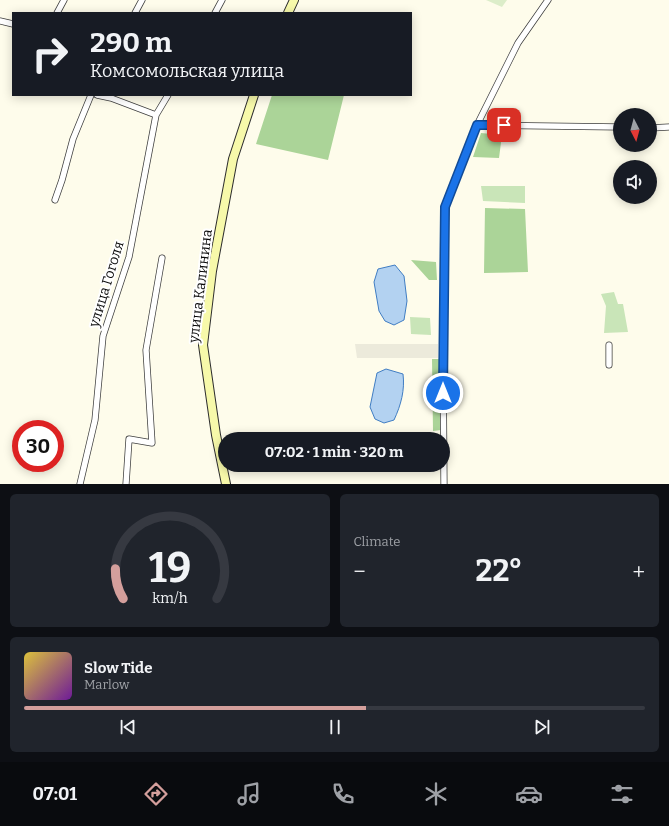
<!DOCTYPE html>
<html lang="en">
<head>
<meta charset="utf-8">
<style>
	:root { --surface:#171b24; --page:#20242c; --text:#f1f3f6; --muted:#9ea1a6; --line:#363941; --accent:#d49f9c }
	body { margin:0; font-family:Bitter,serif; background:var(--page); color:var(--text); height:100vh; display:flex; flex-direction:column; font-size:15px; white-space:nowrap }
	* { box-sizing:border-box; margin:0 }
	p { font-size:13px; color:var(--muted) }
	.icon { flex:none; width:22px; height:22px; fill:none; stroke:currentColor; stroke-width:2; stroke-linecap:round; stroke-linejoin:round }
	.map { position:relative; height:484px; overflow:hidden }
	.sheet { display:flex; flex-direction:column; gap:10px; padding:10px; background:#0d0f14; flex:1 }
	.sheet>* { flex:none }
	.top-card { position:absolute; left:12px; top:12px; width:400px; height:84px; border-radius:0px; box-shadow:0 2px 10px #0003; background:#171b24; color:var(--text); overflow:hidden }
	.needle { width:26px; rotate:174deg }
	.tools { position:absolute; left:613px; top:108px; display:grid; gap:8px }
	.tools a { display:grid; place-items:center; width:44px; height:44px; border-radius:50%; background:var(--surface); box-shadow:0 2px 10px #0003; font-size:20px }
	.speed { position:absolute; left:12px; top:420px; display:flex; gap:8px; font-size:20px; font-weight:700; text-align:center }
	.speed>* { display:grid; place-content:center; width:52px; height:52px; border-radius:50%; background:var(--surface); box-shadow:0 2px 10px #0003; line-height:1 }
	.speed .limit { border:6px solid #d22; background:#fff; color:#111 }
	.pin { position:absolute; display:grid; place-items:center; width:34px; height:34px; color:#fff; margin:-17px; border-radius:8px; box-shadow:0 2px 6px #0006 }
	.me { position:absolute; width:44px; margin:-22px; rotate:0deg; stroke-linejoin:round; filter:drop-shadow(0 0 3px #0008) }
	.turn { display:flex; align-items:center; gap:14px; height:84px; padding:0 12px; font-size:18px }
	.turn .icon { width:52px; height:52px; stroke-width:2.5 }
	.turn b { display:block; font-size:28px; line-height:34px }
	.big { font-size:30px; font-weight:700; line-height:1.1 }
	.sheet .card { flex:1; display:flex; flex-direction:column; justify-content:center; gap:6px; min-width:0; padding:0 14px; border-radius:6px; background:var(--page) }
	.sheet .dial { align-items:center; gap:0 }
	.dial svg { height:104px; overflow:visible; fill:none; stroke:var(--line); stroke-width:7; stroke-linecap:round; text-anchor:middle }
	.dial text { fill:var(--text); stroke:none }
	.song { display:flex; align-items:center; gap:12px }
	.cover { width:48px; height:48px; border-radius:6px; background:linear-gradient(135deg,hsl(50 70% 55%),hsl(280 70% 35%)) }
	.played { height:4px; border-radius:2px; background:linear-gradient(90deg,var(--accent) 55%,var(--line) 55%) }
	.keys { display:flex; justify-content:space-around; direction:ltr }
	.heat { display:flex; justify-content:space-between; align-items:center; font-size:22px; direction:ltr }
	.sheet .tiles { flex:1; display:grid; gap:10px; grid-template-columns:1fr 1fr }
	.card:last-child { grid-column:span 2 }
	.trip { position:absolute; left:218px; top:432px; width:232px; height:40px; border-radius:20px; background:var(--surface); box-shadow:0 2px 10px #0003; font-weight:700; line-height:40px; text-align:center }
	.tab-bar { display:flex; height:64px; justify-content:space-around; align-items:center; background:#090b0e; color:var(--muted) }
	.tab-bar .icon { width:28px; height:28px }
	.tab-bar .on { color:var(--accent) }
	.tab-bar b { font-size:18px; color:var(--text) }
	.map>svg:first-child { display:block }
	.green { fill:#c9e5b8 }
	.forest { fill:#abd498 }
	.pitch { fill:#dcedc9 }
	.plaza { fill:#eceadb }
	.water { fill:#b3d2f1; stroke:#407dc3 }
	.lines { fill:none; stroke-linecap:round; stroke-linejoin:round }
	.street-casing { stroke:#3e3e3e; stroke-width:7 }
	.secondary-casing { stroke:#2d2d2d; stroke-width:10 }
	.street { stroke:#fff; stroke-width:5.5 }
	.secondary { stroke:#f7f9aa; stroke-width:8 }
	.route-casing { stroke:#114b97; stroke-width:10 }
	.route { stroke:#1a73e8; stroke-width:7 }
	.labels { text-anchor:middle; stroke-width:4; stroke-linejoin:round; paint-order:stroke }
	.street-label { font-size:14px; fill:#0b0b0b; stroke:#fff }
</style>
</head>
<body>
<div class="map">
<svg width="669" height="484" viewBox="0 0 669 484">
	<rect width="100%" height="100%" fill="#fefceb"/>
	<path class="green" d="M481,186H525V203L483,201Z
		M614,292L618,304H623L628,332L604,333L606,306L601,294Z
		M410,317L430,318L431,335L411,334Z"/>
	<path class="forest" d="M272,95H344L328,160L256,144Z
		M481,133L502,135L499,158L473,157Z
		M485,208L525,209L528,272L484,273Z
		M411,260L436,262L437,280H429Z
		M432,359H439L441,430L433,431Z"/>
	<path class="pitch" d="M486,0H507L502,7Z"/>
	<path class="plaza" d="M355,344H438V358H357Z"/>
	<path class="water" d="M395,265L404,276L407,301L404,320L394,325L385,321L379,311L374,282L378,269Z
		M386,369L403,374C405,390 401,405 394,420L384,423L375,419L370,407L377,373Z"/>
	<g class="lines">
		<defs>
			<path id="street" d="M57,13L64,0
				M135,13L142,0
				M215,13L222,0
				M0,21L13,24
				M97,95L111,98L156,115
				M477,125L620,127
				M650,128L669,127
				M55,200L62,180L73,139L91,95
				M609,345V365
				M80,484L95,420L103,336L129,257L156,115L168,95
				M126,484L129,439L152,443L146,350L162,258
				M444,484L443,348L445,207L477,125L518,43L548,0"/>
			<path id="secondary" d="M288,13L294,0
				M226,484L216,435L203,345L212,271L233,159L254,95"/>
		</defs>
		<use href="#street" class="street-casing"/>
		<use href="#secondary" class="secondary-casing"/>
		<use href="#street" class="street"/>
		<use href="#secondary" class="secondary"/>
	</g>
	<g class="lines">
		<defs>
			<path id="route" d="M443,393L445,207L477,125H504"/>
		</defs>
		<use href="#route" class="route-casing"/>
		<use href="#route" class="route"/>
	</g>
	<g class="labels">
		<g class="street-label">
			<text transform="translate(106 284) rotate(-73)" y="5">улица Гоголя</text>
			<text transform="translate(200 286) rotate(-83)" y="5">улица Калинина</text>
		</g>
	</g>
</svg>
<div class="tools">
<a><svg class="needle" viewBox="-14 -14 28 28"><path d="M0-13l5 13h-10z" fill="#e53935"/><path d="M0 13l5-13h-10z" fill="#9ea1a6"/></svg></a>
<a><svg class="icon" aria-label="sound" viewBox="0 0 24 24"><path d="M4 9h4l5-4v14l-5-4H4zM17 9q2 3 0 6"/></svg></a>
</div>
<div class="speed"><div class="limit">30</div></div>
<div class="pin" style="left:504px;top:125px;background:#d93025"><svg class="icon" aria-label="arrive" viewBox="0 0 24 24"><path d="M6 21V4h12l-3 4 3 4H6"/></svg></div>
<svg class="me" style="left:443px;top:393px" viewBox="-20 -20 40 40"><circle r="17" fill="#1a73e8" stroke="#fff" stroke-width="3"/><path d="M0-11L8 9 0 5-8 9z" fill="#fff"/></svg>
<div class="trip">07:02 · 1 min · 320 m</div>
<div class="top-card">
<div class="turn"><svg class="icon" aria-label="right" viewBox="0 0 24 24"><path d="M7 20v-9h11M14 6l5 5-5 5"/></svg><div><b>290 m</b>Комсомольская улица</div></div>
</div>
</div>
<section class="sheet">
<div class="tiles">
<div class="card dial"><svg viewBox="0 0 100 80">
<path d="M14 69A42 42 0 1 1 86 69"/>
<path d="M14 69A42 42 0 0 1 8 46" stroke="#d49f9c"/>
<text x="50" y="56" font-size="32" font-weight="700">19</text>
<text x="50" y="72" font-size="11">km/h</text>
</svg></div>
<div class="card"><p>Climate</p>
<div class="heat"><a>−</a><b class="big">22°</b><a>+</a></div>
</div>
<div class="card">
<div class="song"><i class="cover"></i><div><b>Slow Tide</b><p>Marlow</p></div></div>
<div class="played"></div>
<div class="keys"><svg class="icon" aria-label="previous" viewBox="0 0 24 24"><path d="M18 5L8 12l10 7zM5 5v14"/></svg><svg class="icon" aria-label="pause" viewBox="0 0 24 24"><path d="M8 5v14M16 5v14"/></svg><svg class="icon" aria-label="next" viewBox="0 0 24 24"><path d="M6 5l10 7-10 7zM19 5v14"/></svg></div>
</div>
</div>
</section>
<nav class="tab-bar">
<b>07:01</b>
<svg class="icon on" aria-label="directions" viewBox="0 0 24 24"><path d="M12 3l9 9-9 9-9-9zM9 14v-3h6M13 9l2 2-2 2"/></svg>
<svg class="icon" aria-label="music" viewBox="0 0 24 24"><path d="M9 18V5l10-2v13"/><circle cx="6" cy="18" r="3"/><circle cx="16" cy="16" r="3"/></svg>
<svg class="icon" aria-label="phone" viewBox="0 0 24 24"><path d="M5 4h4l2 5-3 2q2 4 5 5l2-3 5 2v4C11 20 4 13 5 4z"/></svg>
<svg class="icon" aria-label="climate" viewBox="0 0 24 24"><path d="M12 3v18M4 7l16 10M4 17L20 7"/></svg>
<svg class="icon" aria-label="car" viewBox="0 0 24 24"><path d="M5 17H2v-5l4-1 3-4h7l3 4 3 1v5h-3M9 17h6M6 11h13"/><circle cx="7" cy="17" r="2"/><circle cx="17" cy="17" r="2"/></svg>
<svg class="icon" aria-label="filters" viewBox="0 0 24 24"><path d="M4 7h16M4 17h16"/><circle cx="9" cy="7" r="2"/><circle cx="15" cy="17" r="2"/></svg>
</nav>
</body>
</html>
